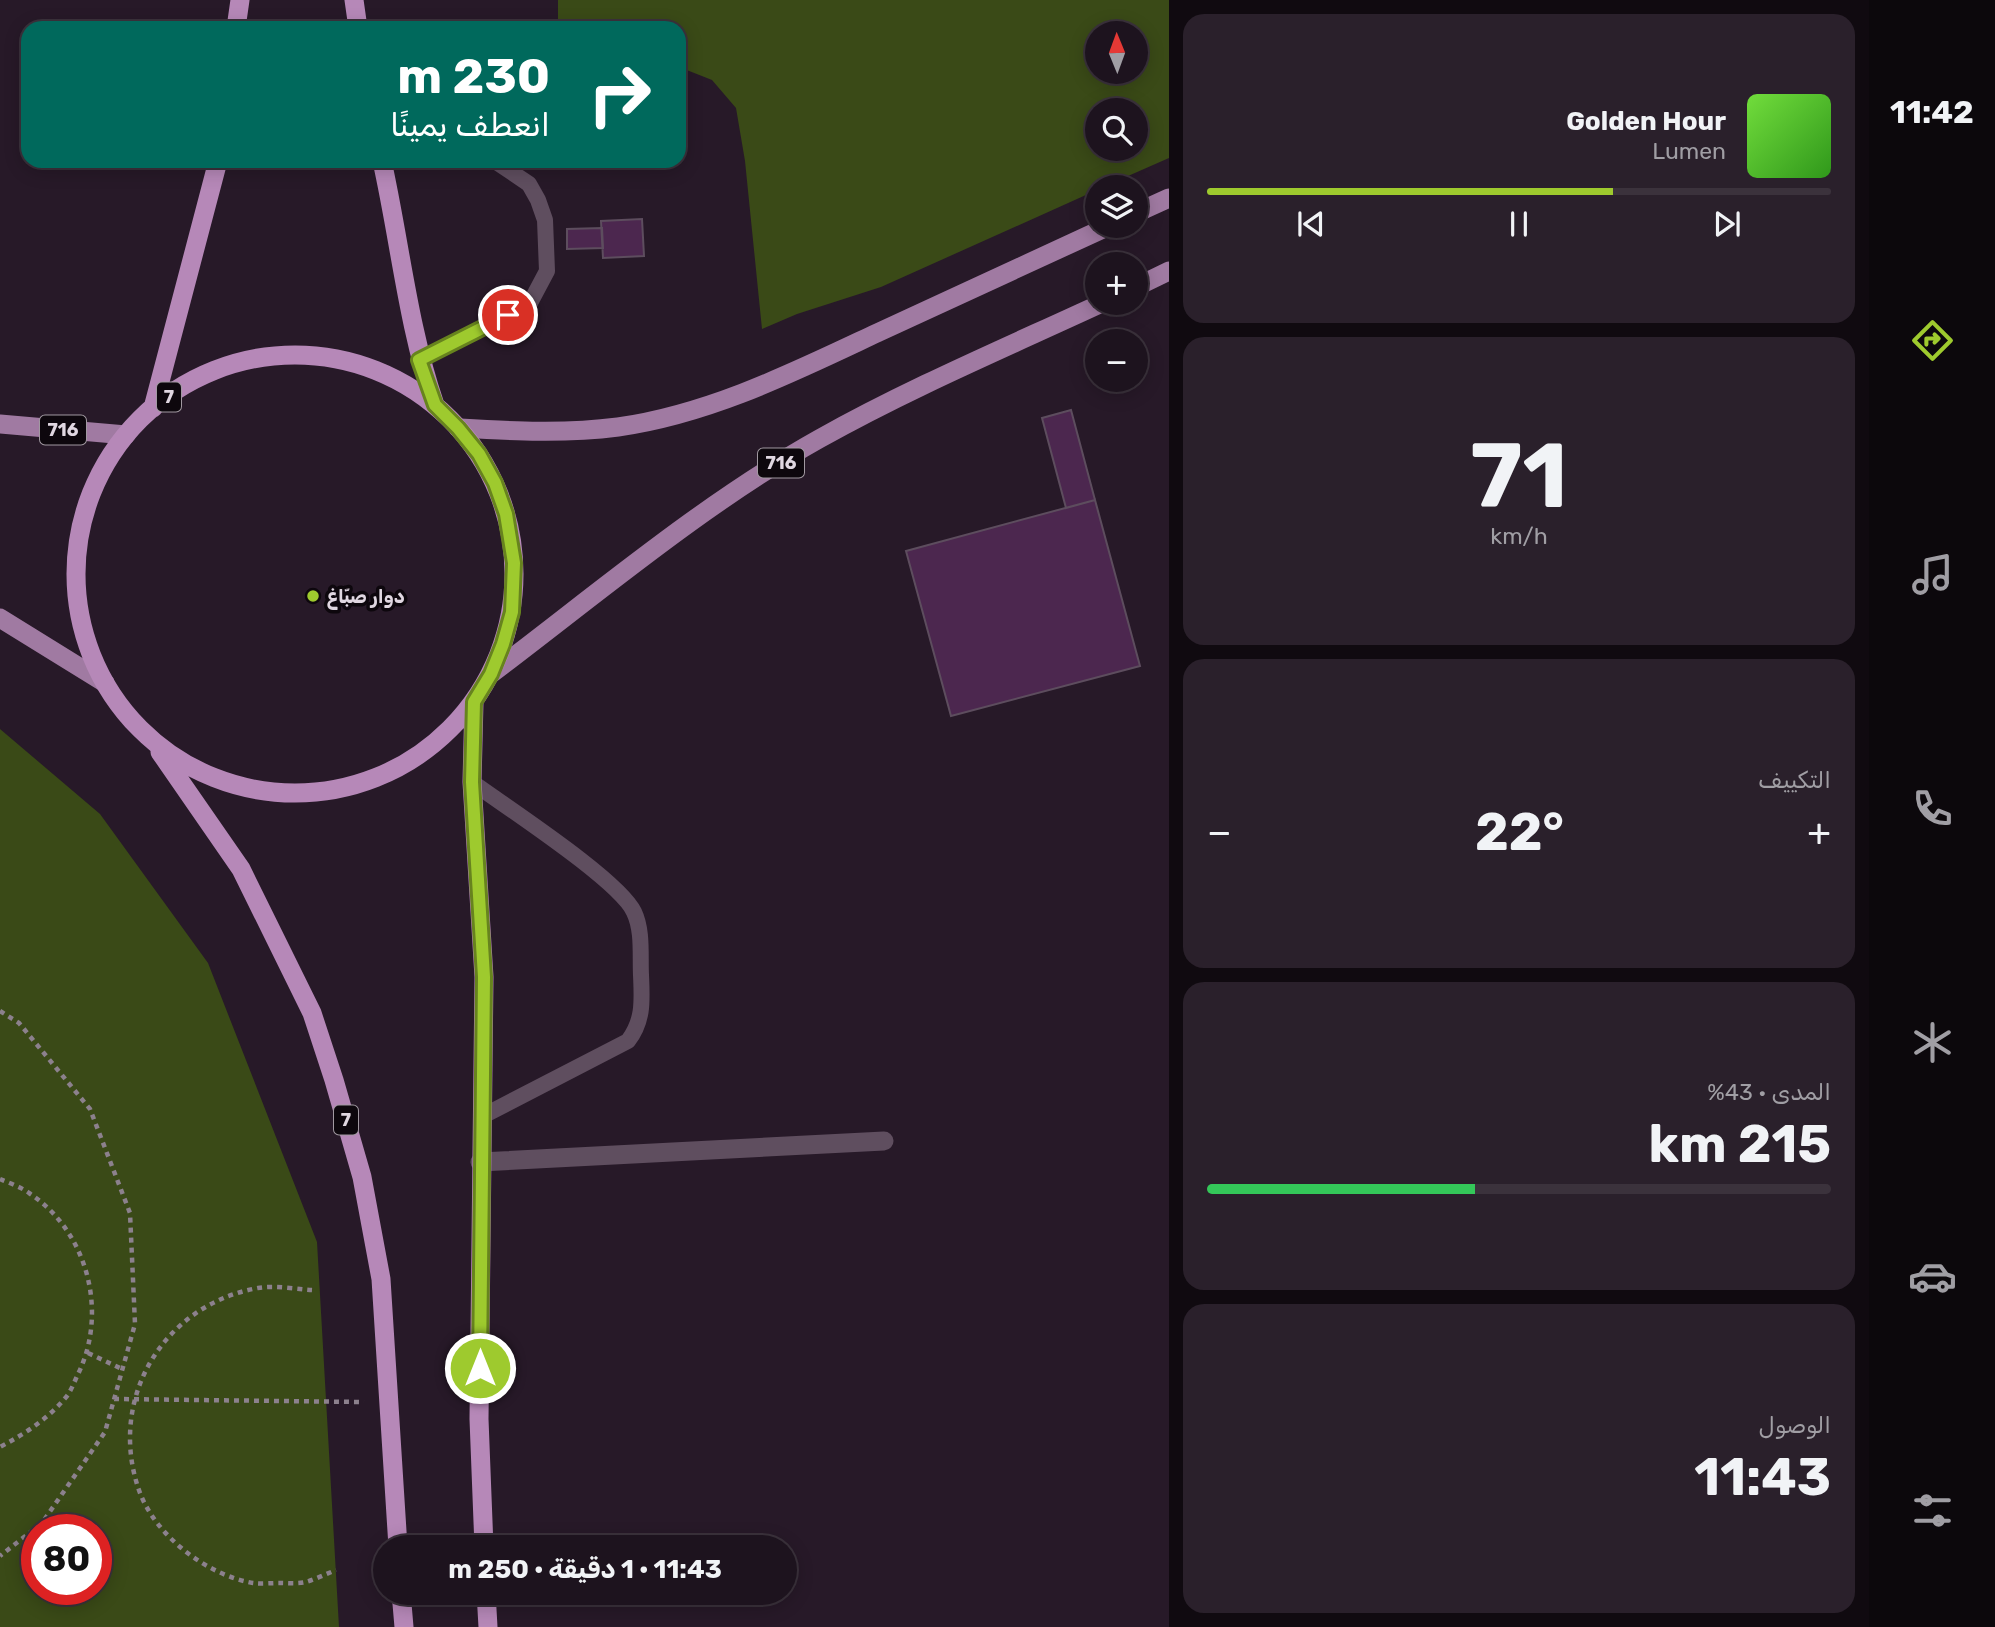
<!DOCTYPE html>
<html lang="ar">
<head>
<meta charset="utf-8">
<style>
	:root { --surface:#1d131e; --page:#2a202b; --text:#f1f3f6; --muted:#a09ea4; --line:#3b323c; --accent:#9eca2e }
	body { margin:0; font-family:Rubik,Vazirmatn,sans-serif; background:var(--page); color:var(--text); direction:rtl; height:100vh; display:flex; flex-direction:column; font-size:26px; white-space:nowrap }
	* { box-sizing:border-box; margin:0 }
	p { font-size:23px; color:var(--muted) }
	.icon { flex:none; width:38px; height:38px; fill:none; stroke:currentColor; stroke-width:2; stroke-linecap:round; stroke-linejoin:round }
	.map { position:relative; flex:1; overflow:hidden; direction:ltr }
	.side { display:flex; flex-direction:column; gap:14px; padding:14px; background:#100a10; width:700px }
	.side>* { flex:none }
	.top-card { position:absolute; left:21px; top:21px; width:665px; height:147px; border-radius:21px; box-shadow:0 4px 18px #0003,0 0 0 2px var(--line); direction:rtl; background:#00695c; color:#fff; overflow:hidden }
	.needle { width:46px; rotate:359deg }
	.tools { position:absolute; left:1085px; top:21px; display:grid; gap:14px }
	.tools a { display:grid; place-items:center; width:63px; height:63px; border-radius:50%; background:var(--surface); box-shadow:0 4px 18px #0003,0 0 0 2px var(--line); font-size:35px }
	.speed { position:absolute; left:21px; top:1514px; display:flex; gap:14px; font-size:35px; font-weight:700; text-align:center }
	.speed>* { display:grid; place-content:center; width:91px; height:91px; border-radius:50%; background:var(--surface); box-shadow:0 4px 18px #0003,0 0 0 2px var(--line); line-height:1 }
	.speed .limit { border:10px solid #d22; background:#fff; color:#111 }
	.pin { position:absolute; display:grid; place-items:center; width:60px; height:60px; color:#fff; margin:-30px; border:4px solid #fff; border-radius:50%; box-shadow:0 2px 7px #0007 }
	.me { position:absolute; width:77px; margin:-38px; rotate:0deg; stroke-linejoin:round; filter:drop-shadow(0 0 5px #0008) }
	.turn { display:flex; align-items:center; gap:24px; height:147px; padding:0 21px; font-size:32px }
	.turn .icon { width:91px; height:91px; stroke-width:2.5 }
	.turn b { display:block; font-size:49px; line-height:60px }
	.big { font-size:52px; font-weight:700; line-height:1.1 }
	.side .tile { flex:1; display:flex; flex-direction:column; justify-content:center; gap:10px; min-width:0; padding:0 24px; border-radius:21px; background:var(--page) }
	.side .dial { align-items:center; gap:0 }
	.dial b { font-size:91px; line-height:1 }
	.song { display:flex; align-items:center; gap:21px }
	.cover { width:84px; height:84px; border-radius:10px; background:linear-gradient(135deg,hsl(100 70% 55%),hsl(110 70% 35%)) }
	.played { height:7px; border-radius:4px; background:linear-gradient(90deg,var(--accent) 65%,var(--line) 65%) }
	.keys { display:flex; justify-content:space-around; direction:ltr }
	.heat { display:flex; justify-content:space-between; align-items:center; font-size:38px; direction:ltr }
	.charge { height:10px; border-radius:5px; background:linear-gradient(90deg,#34c759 43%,var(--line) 0) }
	.trip { position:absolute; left:373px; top:1535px; width:424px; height:70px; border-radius:35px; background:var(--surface); box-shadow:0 4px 18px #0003,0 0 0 2px var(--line); font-weight:700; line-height:70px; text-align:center; direction:rtl }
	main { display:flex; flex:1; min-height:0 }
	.menu { display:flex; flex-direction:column; width:126px; justify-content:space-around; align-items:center; background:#0c080c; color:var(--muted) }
	.menu .icon { width:49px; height:49px }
	.menu .active { color:var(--accent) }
	.menu b { font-size:32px; color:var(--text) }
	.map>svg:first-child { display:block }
	.green { fill:#3a4a17; fill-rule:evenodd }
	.building { fill:#4c274f; stroke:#5d4d5e; stroke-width:2 }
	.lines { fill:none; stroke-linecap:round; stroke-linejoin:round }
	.path { stroke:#8c818d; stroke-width:4.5; stroke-dasharray:5 5; stroke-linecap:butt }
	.service { stroke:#5f4e5f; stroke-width:16 }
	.minor { stroke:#5f4e5f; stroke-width:19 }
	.primary { stroke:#a07aa2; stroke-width:19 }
	.trunk { stroke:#b688b8; stroke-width:19 }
	.route-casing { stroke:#67831e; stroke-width:18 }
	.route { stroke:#9eca2e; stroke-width:12 }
	.poi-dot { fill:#9eca2e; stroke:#0d070d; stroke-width:2.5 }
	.labels { text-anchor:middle; stroke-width:7; stroke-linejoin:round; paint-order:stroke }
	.shield { fill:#0d070d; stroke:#a199a1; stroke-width:2 }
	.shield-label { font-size:18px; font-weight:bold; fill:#e0d7e1 }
	.poi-label { font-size:19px; font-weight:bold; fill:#e0d7e1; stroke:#0d070d; text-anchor:start }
</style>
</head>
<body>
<main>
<nav class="menu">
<b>11:42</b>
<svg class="icon active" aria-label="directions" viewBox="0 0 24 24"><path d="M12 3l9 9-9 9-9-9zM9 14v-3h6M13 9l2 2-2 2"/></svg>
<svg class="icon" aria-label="music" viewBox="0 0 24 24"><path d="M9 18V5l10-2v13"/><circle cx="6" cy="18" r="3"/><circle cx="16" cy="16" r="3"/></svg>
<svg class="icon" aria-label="phone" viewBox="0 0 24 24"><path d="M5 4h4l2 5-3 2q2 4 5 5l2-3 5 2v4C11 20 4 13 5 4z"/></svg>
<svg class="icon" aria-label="climate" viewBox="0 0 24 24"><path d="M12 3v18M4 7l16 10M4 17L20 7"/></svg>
<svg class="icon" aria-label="car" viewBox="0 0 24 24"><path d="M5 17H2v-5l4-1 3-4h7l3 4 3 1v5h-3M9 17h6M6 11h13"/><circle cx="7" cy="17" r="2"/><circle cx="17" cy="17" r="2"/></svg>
<svg class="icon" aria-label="filters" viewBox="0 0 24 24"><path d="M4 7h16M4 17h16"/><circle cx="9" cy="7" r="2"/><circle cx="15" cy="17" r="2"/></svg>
</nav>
<section class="side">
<div class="tile">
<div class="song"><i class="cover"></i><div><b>Golden Hour</b><p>Lumen</p></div></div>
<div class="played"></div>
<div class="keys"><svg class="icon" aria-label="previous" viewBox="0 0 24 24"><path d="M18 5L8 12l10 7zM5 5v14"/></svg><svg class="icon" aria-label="pause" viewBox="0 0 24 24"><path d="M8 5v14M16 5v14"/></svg><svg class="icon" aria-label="next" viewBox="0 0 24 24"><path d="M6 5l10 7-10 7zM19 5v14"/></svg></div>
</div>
<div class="tile dial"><b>71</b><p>km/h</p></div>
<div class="tile"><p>التكييف</p>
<div class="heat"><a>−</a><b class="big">22°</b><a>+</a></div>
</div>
<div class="tile"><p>المدى · 43%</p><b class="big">215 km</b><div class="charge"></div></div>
<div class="tile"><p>الوصول</p><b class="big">11:43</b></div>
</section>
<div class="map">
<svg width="1169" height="1627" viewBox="0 0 1169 1627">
	<rect width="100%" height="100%" fill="#271928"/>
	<path class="green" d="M558,0H1169V158L1103,187H1097V190L881,287L797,314L762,329L745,161L736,108L712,80L679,67V28H581L558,19ZM1097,33H1136V72H1097ZM1097,110H1136V149H1097Z
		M0,729L100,814L208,963L317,1242L339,1627H0ZM37,1530H96V1589H37Z"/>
	<path class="building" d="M642,219L644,256L603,258L601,221Z
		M602,228L603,248L567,249V229Z
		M1071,410L1095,500L1066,508L1042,418Z
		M1095,500L1140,666L951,716L906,551Z"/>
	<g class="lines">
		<path class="path" d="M0,1011L19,1023L90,1109L130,1213L135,1324L105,1432L42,1523L0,1556
			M0,1179C9,1183 21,1187 29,1193C87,1231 108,1310 79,1372C75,1380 72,1389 67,1396C48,1419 26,1433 0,1447
			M312,1290C295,1289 275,1285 258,1288C162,1305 106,1401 140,1493C157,1537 207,1575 253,1583C261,1584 271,1583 280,1583C288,1583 298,1584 306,1582C316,1579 326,1574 336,1570
			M88,1353L122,1369
			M114,1399L364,1402"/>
		<path class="service" d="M419,360L530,303L547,271L545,220L538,200L529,184L495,161
			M472,782C506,807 619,880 634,912C643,931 640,955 641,975C642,1000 644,1020 628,1041L481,1117"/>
		<path class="minor" d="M480,1162L884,1141"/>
		<path class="primary" d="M1136,213L1169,198
			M1136,287L1169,271
			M0,424L126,435
			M458,428C512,431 564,434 618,427C710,414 794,372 877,333C954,298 1031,262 1109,226
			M0,618L105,683
			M491,674C597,594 703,504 819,439C910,388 1007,347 1102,303"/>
		<path class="trunk" d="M354,0L358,28
			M236,28L240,0
			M382,161C400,242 408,327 435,405
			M76 574a219 219 0 1 1 438 0a219 219 0 1 1-438 0Z
			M153,408L218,161
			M474,702L472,782L484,977L479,1419L484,1547
			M160,752L241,869L312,1013L334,1080L362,1177L381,1279L398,1547
			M401,1592L404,1627
			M486,1592L488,1627"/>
	</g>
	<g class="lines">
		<defs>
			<path id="route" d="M480,1368L484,977L472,782L474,702L491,674L503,644L512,612L514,563L506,514L495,483L479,454L458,428L435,405L419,360L508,315"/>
		</defs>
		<use href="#route" class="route-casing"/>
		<use href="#route" class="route"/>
	</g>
	<circle class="poi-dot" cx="313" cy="596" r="7"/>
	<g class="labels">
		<g class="shield">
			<rect x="157" y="382.5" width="24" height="29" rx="5"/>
			<rect x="40" y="415.5" width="46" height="29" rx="5"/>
			<rect x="758" y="448.5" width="46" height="29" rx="5"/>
			<rect x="334" y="1105.5" width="24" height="29" rx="5"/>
		</g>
		<g class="shield-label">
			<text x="169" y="403">7</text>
			<text x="63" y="436">716</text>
			<text x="781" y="469">716</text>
			<text x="346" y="1126">7</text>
		</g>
		<g class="poi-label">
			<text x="327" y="603">دوار صبّاغ</text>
		</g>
	</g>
</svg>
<div class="tools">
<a><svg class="needle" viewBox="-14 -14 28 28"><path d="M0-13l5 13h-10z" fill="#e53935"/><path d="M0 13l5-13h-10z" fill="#a09ea4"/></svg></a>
<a><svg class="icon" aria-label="search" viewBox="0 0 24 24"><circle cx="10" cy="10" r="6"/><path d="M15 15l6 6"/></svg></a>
<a><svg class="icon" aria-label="layers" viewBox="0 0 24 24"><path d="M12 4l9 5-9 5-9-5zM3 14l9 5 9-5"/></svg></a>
<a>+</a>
<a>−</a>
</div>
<div class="speed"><div class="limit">80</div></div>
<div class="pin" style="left:508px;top:315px;background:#d93025"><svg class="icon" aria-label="arrive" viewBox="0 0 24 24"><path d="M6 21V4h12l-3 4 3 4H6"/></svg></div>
<svg class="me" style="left:480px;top:1368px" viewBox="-20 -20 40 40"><circle r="17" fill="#9eca2e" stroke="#fff" stroke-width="3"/><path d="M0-11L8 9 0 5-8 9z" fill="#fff"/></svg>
<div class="trip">11:43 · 1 دقيقة · 250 m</div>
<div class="top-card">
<div class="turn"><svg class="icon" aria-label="right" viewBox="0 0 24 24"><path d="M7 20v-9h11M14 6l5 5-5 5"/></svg><div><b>230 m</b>انعطف يمينًا</div></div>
</div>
</div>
</main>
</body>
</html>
